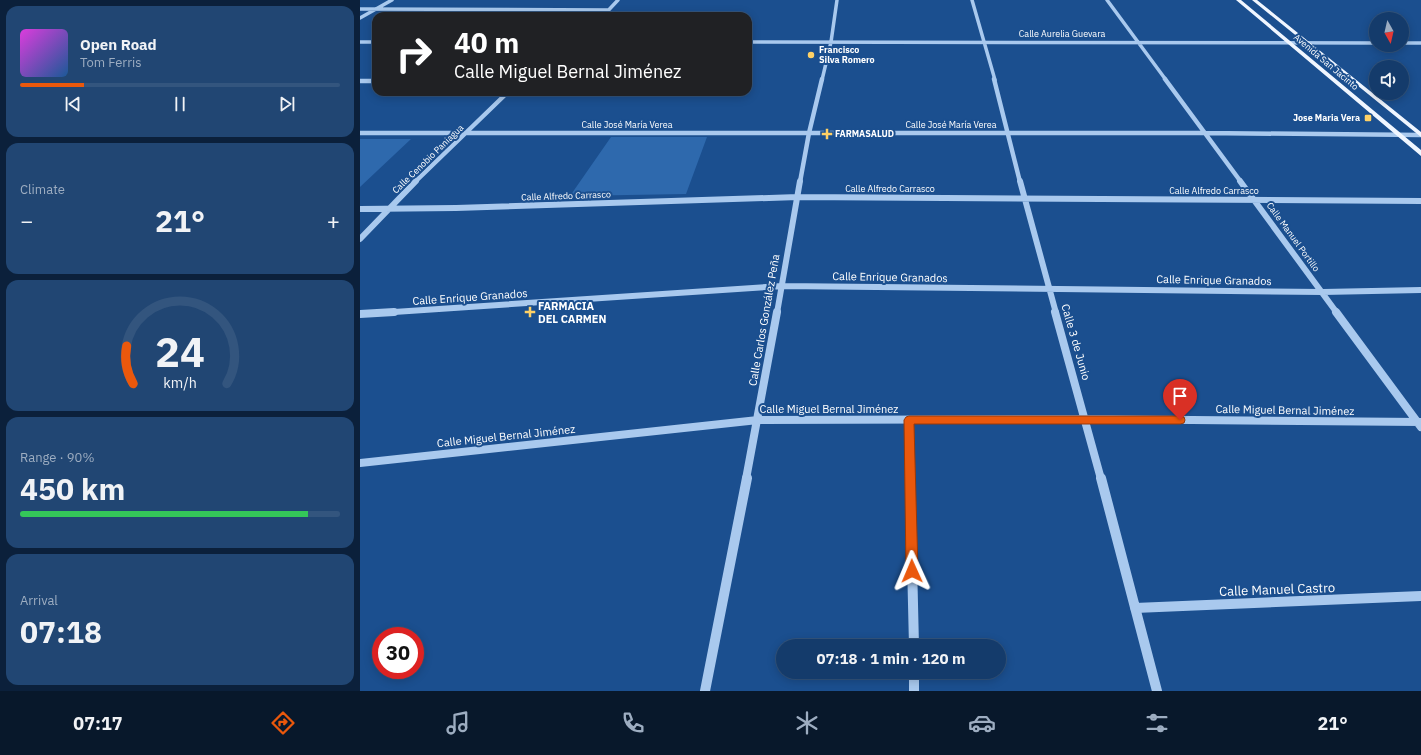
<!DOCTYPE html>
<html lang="en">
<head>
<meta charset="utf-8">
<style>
	:root { --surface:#143b6b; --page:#214673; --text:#f1f3f6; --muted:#9dadc1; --line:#33557e; --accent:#ea580c }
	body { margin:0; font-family:"IBM Plex Sans",sans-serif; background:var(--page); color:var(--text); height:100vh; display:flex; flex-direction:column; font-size:15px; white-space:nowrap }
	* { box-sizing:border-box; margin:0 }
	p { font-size:13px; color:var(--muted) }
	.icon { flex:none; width:22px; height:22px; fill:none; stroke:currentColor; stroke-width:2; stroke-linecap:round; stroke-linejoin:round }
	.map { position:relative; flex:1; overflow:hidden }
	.panel { display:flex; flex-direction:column; gap:6px; padding:6px; background:#0b203b; width:360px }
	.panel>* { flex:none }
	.guide { position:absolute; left:12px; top:12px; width:380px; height:84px; border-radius:12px; box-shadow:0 2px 10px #0003,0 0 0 1px var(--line); background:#202124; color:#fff; overflow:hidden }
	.needle { width:26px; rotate:172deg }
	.fabs { position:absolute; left:1009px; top:12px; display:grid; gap:8px }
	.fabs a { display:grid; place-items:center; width:40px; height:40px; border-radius:50%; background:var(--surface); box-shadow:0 2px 10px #0003,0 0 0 1px var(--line); font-size:20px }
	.speed { position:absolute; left:12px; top:627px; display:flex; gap:8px; font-size:20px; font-weight:700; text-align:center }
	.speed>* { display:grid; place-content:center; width:52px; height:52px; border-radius:50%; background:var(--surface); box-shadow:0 2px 10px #0003,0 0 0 1px var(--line); line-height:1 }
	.speed .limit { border:6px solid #d22; background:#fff; color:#111 }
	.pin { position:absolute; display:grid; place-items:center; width:34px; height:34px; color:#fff; margin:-41px -17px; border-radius:50% 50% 50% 0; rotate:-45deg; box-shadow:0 0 4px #0007 }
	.pin .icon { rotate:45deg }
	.me { position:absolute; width:44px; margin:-22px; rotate:359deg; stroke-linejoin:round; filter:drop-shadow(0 0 3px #0008) }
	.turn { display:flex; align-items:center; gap:14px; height:84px; padding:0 16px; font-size:18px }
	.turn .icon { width:52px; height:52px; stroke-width:2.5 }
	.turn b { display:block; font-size:28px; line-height:34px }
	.big { font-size:30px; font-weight:700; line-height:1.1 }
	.panel .card { flex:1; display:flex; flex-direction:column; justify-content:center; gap:6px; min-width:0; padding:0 14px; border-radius:12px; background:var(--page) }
	.panel .dial { align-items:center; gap:0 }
	.dial svg { height:104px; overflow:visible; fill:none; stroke:var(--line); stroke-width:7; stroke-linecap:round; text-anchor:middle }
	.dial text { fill:var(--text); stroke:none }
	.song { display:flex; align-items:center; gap:12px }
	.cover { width:48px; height:48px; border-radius:6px; background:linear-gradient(135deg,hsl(300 70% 55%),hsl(210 70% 35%)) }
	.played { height:4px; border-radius:2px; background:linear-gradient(90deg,var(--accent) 20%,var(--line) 20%) }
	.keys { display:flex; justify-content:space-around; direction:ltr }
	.heat { display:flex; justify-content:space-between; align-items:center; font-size:22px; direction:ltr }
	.charge { height:6px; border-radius:3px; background:linear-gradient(90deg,#34c759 90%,var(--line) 0) }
	.trip { position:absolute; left:416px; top:639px; width:230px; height:40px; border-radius:20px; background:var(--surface); box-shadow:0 2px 10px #0003,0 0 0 1px var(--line); font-weight:700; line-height:40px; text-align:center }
	.tabs { display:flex; height:64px; justify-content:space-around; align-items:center; background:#08182b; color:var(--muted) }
	.tabs .icon { width:28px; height:28px }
	.tabs .selected { color:var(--accent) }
	.tabs b { font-size:18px; color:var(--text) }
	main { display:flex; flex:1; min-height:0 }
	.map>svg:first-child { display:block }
	.green { fill:#2e69ad }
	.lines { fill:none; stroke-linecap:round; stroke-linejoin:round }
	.minor-far4 { stroke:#a9c9ee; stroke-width:3.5 }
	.minor-far3 { stroke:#a9c9ee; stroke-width:4.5 }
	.minor-far2 { stroke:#a9c9ee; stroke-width:6 }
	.minor-far1 { stroke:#a9c9ee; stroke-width:8 }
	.minor { stroke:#a9c9ee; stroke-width:10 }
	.major { fill:#f0f6ff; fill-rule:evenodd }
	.route { fill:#ea580c; stroke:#983908 }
	.poi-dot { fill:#ffd166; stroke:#1b4f8f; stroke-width:1.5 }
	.labels { text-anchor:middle; stroke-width:4; stroke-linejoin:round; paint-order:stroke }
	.far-street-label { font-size:9px; fill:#fff; stroke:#1b4f8f }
	.far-poi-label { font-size:9px; font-weight:bold; fill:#fff; stroke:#1b4f8f; text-anchor:start }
	.street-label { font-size:11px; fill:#fff; stroke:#1b4f8f }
	.poi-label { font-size:11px; font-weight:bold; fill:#fff; stroke:#1b4f8f; text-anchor:start }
	.near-street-label { font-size:13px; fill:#fff; stroke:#1b4f8f }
</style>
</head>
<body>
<main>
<section class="panel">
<div class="card">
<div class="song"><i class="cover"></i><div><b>Open Road</b><p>Tom Ferris</p></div></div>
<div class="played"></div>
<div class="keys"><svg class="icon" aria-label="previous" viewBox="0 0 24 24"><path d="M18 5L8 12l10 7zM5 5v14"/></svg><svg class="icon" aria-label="pause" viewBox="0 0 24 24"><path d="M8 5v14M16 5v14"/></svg><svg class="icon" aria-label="next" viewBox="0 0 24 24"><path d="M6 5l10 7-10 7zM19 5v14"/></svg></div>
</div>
<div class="card"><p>Climate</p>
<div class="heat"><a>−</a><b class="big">21°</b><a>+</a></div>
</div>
<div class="card dial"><svg viewBox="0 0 100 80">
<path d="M14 69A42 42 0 1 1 86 69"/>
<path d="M14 69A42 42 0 0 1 9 40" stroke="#ea580c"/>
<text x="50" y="56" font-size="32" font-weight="700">24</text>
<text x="50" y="72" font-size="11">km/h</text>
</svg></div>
<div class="card"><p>Range · 90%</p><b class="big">450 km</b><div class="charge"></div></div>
<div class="card"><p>Arrival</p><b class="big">07:18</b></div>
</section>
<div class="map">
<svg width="1061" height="691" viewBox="0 0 1061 691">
	<rect width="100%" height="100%" fill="#1b4f8f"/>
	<path class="green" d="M251,137H347L326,194L210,196Z
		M0,139H51L0,187Z"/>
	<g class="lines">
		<path class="minor-far4" d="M612,0L635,80
			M747,0L806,80
			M0,9L249,10
			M243,16L258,0
			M0,18L32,0
			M0,42H16
			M388,42L1016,43
			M1042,43H1061
			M462,80L471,42L477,0"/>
		<path class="minor-far3" d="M634,79L660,182
			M805,79L881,182
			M0,81H16
			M0,133H844L1061,135
			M55,182L148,92
			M440,182L449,133L462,79"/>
		<path class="minor-far2" d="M660,181L696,313
			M880,181L977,313
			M0,209L96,208L438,197L1061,201
			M0,239L56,181
			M19,313L422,286L963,292L1061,290
			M417,313L440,181"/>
		<path class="minor-far1" d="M695,312L741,479
			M976,312L1061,427
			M0,314L34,312
			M549,420L550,479
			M0,463L398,420L725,419L1061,422
			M386,479L417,312"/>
		<path class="minor" d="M550,478L554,646
			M741,478L797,691
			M775,608L1061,596
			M554,672V691
			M345,691L387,478"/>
		<path class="major" d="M876,0H881L1061,150V156Z
			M892,0H897L1061,132V137Z"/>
	</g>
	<path class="route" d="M549,416H820L824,417L825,420L824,423L820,424H554L558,571L557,575L552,577L548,575L546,571L544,420L546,417Z"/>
	<g class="poi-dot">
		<circle cx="451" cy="55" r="4"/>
		<rect x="1004" y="114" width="8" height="8" rx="2"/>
		<path d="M465 128h4v4h4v4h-4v4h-4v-4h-4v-4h4z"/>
		<path d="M168 306h4v4h4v4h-4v4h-4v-4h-4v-4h4z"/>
	</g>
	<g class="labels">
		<g class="far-street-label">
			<text x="702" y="37">Calle Aurelia Guevara</text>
			<text transform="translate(966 62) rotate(40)" y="3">Avenida San Jacinto</text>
			<text x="267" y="128">Calle José María Verea</text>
			<text x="591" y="128">Calle José María Verea</text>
			<text transform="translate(68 159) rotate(-44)" y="3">Calle Cenobio Paniagua</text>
			<text x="530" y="192">Calle Alfredo Carrasco</text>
			<text x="854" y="194">Calle Alfredo Carrasco</text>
			<text transform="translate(206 196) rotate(-2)" y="3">Calle Alfredo Carrasco</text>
			<text transform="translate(933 237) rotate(54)" y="3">Calle Manuel Portillo</text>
		</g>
		<g class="far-poi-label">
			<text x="459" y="53">Francisco<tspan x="459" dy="10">Silva Romero</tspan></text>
			<text x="1000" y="121" text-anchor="end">Jose Maria Vera</text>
			<text x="475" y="137">FARMASALUD</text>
		</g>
		<g class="street-label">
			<text transform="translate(530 277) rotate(1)" y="4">Calle Enrique Granados</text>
			<text transform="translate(854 280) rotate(1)" y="4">Calle Enrique Granados</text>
			<text transform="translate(110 297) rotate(-4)" y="4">Calle Enrique Granados</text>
			<text transform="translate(404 320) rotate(-80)" y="4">Calle Carlos González Peña</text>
			<text transform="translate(716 342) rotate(74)" y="4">Calle 3 de Junio</text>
			<text x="469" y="413">Calle Miguel Bernal Jiménez</text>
			<text transform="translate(925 410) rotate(1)" y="4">Calle Miguel Bernal Jiménez</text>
			<text transform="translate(146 436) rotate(-6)" y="4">Calle Miguel Bernal Jiménez</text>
		</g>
		<g class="poi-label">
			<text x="178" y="310">FARMACIA<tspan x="178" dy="13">DEL CARMEN</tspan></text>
		</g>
		<g class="near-street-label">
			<text transform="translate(917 589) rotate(-2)" y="5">Calle Manuel Castro</text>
		</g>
	</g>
</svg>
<div class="fabs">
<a><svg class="needle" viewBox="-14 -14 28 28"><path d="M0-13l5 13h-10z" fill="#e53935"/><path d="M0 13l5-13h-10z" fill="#9dadc1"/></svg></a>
<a><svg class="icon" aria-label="sound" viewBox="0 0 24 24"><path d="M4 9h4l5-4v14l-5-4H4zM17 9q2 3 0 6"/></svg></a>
</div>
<div class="speed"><div class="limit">30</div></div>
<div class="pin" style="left:820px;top:420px;background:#d93025"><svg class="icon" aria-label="arrive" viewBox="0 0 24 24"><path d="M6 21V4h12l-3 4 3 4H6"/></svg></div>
<svg class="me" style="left:552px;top:571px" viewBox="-20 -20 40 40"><path d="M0-17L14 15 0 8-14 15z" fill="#ea580c" stroke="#fff" stroke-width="4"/></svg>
<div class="trip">07:18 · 1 min · 120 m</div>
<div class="guide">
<div class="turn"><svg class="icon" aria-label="right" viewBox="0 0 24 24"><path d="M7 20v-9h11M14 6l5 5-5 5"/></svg><div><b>40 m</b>Calle Miguel Bernal Jiménez</div></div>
</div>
</div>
</main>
<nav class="tabs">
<b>07:17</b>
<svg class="icon selected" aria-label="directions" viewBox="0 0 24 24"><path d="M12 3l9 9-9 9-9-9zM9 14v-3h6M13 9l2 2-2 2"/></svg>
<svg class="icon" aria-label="music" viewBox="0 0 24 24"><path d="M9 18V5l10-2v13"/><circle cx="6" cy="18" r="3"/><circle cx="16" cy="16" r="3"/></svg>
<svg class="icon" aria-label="phone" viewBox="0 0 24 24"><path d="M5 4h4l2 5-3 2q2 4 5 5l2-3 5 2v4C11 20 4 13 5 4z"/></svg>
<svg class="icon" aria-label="climate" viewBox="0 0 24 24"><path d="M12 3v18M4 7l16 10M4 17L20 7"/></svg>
<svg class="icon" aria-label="car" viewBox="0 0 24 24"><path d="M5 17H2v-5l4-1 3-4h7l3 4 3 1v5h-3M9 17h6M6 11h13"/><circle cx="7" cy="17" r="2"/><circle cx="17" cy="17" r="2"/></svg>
<svg class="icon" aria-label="filters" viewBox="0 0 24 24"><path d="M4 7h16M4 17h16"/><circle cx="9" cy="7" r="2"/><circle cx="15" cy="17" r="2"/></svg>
<b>21°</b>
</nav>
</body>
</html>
